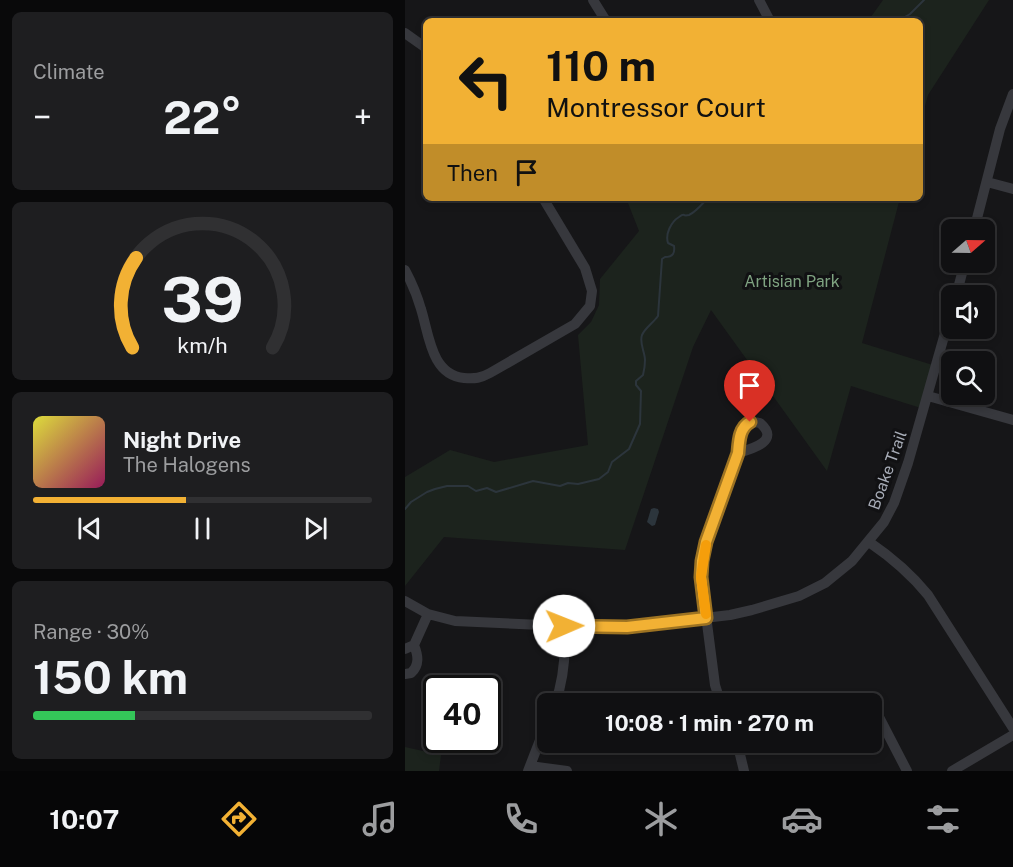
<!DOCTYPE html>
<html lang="en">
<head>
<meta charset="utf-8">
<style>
	:root { --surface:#101012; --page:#1e1e20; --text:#f1f3f6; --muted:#9c9d9f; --line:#303032; --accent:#f2b134 }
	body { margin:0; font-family:"Public Sans",sans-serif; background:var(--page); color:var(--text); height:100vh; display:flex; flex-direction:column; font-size:22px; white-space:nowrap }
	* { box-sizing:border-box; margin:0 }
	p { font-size:20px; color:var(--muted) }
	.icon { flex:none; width:33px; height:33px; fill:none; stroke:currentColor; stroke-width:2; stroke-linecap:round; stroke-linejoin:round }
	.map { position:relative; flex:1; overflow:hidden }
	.sheet { display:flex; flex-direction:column; gap:12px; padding:12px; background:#09090a; width:405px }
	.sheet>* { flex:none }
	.guide { position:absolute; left:18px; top:18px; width:500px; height:183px; border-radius:9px; box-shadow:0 3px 9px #0003,0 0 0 2px var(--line); background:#f2b134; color:#111; overflow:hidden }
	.needle { width:39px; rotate:70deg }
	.buttons { position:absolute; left:536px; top:219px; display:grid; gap:12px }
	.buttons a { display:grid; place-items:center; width:54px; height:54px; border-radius:9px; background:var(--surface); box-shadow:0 3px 9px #0003,0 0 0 2px var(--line); font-size:30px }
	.speed { position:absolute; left:18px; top:675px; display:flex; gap:12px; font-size:30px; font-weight:700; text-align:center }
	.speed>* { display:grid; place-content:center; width:78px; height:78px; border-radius:50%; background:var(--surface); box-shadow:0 3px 9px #0003,0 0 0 2px var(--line); line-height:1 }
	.speed .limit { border:3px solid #111; border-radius:9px; background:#fff; color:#111 }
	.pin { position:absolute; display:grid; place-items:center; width:51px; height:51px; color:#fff; margin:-62px -26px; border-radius:50% 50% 50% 0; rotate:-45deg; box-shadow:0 0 6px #0007 }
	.pin .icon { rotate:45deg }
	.me { position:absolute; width:66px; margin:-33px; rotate:89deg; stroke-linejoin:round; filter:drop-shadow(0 0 4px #0008) }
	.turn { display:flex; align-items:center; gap:21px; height:126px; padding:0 24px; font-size:27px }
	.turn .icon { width:78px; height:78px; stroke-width:2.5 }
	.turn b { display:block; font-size:42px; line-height:51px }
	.then { display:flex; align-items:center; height:57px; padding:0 24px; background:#0003; gap:12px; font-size:22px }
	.big { font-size:45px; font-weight:700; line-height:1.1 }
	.sheet .widget { flex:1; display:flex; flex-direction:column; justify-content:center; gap:9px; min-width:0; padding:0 21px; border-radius:9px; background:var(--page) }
	.sheet .dial { align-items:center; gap:0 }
	.dial svg { height:156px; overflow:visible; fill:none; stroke:var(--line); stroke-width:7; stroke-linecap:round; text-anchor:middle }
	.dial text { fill:var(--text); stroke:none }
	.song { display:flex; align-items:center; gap:18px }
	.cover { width:72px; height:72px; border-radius:9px; background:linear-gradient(135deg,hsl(60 70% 55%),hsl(330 70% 35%)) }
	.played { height:6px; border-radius:3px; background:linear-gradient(90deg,var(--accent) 45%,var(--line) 45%) }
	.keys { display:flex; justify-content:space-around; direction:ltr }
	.heat { display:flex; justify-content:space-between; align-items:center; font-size:33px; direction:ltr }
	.charge { height:9px; border-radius:4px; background:linear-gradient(90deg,#34c759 30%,var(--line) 0) }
	.trip { position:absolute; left:132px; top:693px; width:345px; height:60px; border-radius:9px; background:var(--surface); box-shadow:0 3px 9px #0003,0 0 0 2px var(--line); font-weight:700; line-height:60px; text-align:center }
	.dock { display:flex; height:96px; justify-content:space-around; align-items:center; background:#060607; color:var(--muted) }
	.dock .icon { width:42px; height:42px }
	.dock .on { color:var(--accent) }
	.dock b { font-size:27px; color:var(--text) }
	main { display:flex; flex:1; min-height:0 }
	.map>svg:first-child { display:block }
	.green { fill:#1c231d }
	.water { fill:#2c353c }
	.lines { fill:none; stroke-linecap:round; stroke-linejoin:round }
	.stream { stroke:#2c353c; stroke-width:2 }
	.minor { stroke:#37383d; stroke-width:10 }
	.route-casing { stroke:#9d7322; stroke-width:15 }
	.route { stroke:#f2b134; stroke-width:10 }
	.slow { stroke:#f59e0b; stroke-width:10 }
	.labels { text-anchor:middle; stroke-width:6; stroke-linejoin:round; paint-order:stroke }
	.park-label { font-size:16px; fill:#7fa381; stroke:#111113 }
	.street-label { font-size:16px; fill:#a8adb8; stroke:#111113 }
</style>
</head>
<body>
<main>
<section class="sheet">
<div class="widget"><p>Climate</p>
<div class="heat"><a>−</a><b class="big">22°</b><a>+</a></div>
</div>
<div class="widget dial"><svg viewBox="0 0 100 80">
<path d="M14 69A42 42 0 1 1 86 69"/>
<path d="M14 69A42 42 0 0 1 16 23" stroke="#f2b134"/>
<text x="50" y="56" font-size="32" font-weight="700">39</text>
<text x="50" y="72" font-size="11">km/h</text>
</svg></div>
<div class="widget">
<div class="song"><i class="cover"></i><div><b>Night Drive</b><p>The Halogens</p></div></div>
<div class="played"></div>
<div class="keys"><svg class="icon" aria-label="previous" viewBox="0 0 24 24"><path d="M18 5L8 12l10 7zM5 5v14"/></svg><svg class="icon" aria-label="pause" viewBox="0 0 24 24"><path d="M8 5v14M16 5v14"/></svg><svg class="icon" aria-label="next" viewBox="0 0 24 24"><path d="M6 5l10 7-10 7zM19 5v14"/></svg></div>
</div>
<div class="widget"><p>Range · 30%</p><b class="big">150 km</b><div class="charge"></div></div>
</section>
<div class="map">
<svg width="608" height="771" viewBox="0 0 608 771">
	<rect width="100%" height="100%" fill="#161618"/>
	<path class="green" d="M478,0H584L523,95L515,125L514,21H463Z
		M221,198H495L457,343L531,366L519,409L446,386L422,471L306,310L288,347L220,550L39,537L0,586V477L45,450L89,462L183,445L173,335L186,322L194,305L195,279L234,231Z
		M0,747L36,755L34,771H0Z"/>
	<path class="water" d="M249,508L253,509L254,512L250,525L247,526L242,522L246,509Z"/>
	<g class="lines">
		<path class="stream" d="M493,21L505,14L519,0
			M0,509L6,502L22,492L30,489L42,486H63L71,491L82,488L91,492L128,481L155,486L163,483L173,484L194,479L203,472L207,462L224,449L235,424L236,391L231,385V381L238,375C239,371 240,365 240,360C240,352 234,343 237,335C240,328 248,323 253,316L257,259L260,257C268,257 270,253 269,246L263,243C260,234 266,222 274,217C281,212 276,217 284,215C291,212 298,203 303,198"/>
		<path class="minor" d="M188,0L201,21
			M354,0L365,21
			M0,33L21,48
			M582,182L608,189
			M569,230L595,129L608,94
			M0,270C7,283 12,295 16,309C24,334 26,375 59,378C70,379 76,378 85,373L170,324L185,306L187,291L180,268L138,198
			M551,296L560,262
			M523,396L608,420
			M464,542C486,557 506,574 523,595L608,728
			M0,601L23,614L50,621L159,626L222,627L325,615L347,610L394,596L420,583L447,561L479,522L489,503L503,463L546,312
			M9,645L23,614
			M0,649L9,645C13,655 15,665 6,673L0,674
			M150,704C159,679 161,653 159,626
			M316,704L310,685L296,577C300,534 318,494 333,453C347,449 376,441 355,423C335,418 334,439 333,453
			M434,704C444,699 453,697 463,704
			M466,708L473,715L502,771
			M332,742L339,771
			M125,766L162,771
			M123,771L142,722
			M547,771L608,735"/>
	</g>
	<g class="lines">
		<defs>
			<path id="route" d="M159,626L222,627L301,618L296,577L297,561L301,542L333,453C334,442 334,428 345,422"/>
		</defs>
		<use href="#route" class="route-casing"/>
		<use href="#route" class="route"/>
		<path class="slow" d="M301,545L296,577L301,614"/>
	</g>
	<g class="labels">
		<g class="park-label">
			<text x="387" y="287">Artisian Park</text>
		</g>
		<g class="street-label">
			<text transform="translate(482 470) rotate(-70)" y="6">Boake Trail</text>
		</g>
	</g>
</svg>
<div class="buttons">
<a><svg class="needle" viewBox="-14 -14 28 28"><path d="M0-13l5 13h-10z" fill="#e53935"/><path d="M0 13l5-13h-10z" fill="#9c9d9f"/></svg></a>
<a><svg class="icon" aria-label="sound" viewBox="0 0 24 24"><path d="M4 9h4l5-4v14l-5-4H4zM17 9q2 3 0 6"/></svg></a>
<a><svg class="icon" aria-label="search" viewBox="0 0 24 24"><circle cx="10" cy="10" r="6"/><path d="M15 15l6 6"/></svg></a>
</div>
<div class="speed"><div class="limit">40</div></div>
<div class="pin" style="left:345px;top:422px;background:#d93025"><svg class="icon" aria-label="arrive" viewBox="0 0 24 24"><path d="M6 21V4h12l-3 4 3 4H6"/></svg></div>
<svg class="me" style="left:159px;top:626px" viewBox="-20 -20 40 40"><circle r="19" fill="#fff"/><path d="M0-13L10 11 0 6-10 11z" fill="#f2b134"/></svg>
<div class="trip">10:08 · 1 min · 270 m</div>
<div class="guide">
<div class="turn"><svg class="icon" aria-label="left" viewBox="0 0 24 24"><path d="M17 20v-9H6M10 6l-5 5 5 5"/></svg><div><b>110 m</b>Montressor Court</div></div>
<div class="then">Then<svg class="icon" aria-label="arrive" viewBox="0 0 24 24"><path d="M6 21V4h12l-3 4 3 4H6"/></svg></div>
</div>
</div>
</main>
<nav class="dock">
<b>10:07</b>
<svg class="icon on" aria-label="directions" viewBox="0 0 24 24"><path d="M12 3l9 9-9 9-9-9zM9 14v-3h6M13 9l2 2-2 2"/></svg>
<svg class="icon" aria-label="music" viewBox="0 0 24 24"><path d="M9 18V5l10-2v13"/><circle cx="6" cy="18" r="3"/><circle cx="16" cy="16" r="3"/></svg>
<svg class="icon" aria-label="phone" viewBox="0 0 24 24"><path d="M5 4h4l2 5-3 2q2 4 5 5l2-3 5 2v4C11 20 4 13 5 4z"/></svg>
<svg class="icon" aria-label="climate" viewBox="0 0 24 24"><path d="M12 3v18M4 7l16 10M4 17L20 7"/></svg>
<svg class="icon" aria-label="car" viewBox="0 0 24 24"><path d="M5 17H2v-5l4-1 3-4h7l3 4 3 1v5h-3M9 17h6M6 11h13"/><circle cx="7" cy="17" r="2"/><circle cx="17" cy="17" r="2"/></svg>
<svg class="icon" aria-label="filters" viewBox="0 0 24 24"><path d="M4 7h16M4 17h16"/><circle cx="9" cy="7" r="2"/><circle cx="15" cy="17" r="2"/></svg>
</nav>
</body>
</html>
